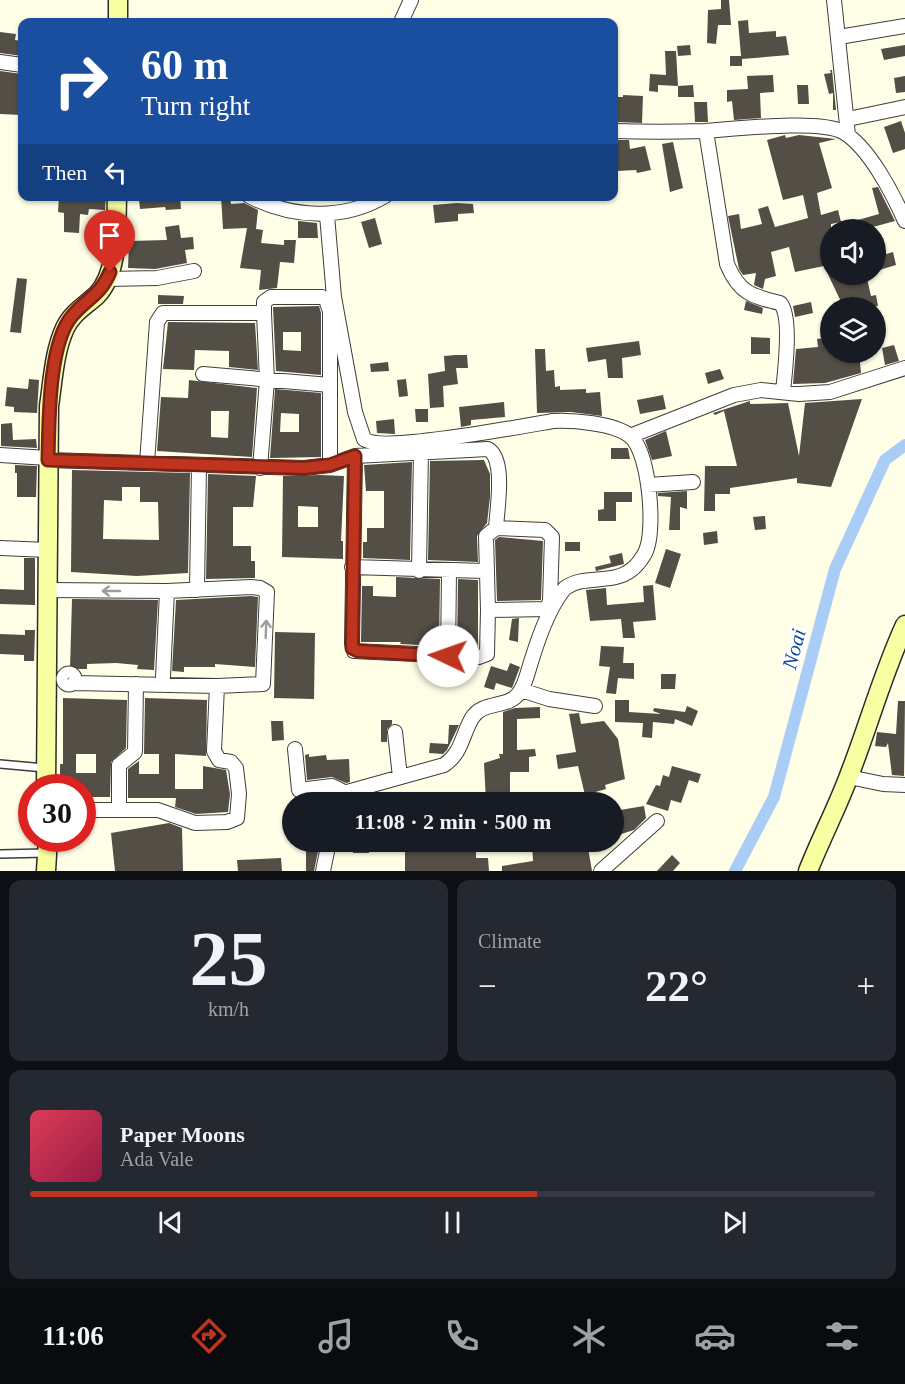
<!DOCTYPE html>
<html lang="en">
<head>
<meta charset="utf-8">
<style>
	:root { --surface:#171b24; --page:#242831; --text:#f1f3f6; --muted:#9ea1a6; --line:#363941; --accent:#be341e }
	body { margin:0; font-family:Georgia,serif; background:var(--page); color:var(--text); height:100vh; display:flex; flex-direction:column; font-size:22px; white-space:nowrap }
	* { box-sizing:border-box; margin:0 }
	p { font-size:20px; color:var(--muted) }
	.icon { flex:none; width:33px; height:33px; fill:none; stroke:currentColor; stroke-width:2; stroke-linecap:round; stroke-linejoin:round }
	.map { position:relative; height:871px; overflow:hidden }
	.sheet { display:flex; flex-direction:column; gap:9px; padding:9px; background:#0d0f14; flex:1 }
	.sheet>* { flex:none }
	.banner { position:absolute; left:18px; top:18px; width:600px; height:183px; border-radius:12px; box-shadow:0 2px 4px #0004; background:#1a4fa0; color:#fff; overflow:hidden }
	.controls { position:absolute; left:820px; top:219px; display:grid; gap:12px }
	.controls a { display:grid; place-items:center; width:66px; height:66px; border-radius:50%; background:var(--surface); box-shadow:0 2px 4px #0004; font-size:30px }
	.speed { position:absolute; left:18px; top:774px; display:flex; gap:12px; font-size:30px; font-weight:700; text-align:center }
	.speed>* { display:grid; place-content:center; width:78px; height:78px; border-radius:50%; background:var(--surface); box-shadow:0 2px 4px #0004; line-height:1 }
	.speed .limit { border:9px solid #d22; background:#fff; color:#111 }
	.pin { position:absolute; display:grid; place-items:center; width:51px; height:51px; color:#fff; margin:-62px -26px; border-radius:50% 50% 50% 0; rotate:-45deg; box-shadow:0 0 6px #0007 }
	.pin .icon { rotate:45deg }
	.me { position:absolute; width:66px; margin:-33px; rotate:273deg; stroke-linejoin:round; filter:drop-shadow(0 0 4px #0008) }
	.turn { display:flex; align-items:center; gap:21px; height:126px; padding:0 24px; font-size:27px }
	.turn .icon { width:78px; height:78px; stroke-width:2.5 }
	.turn b { display:block; font-size:42px; line-height:51px }
	.then { display:flex; align-items:center; height:57px; padding:0 24px; background:#0003; gap:12px; font-size:22px }
	.big { font-size:45px; font-weight:700; line-height:1.1 }
	.sheet .tile { flex:1; display:flex; flex-direction:column; justify-content:center; gap:9px; min-width:0; padding:0 21px; border-radius:12px; background:var(--page) }
	.sheet .dial { align-items:center; gap:0 }
	.dial b { font-size:78px; line-height:1 }
	.song { display:flex; align-items:center; gap:18px }
	.cover { width:72px; height:72px; border-radius:9px; background:linear-gradient(135deg,hsl(350 70% 55%),hsl(340 70% 35%)) }
	.played { height:6px; border-radius:3px; background:linear-gradient(90deg,var(--accent) 60%,var(--line) 60%) }
	.keys { display:flex; justify-content:space-around; direction:ltr }
	.heat { display:flex; justify-content:space-between; align-items:center; font-size:33px; direction:ltr }
	.sheet .tiles { flex:1; display:grid; gap:9px; grid-template-columns:1fr 1fr }
	.tile:last-child { grid-column:span 2 }
	.trip { position:absolute; left:282px; top:792px; width:342px; height:60px; border-radius:30px; background:var(--surface); box-shadow:0 2px 4px #0004; font-weight:700; line-height:60px; text-align:center }
	.dock { display:flex; height:96px; justify-content:space-around; align-items:center; background:#090b0e; color:var(--muted) }
	.dock .icon { width:42px; height:42px }
	.dock .current { color:var(--accent) }
	.dock b { font-size:27px; color:var(--text) }
	.map>svg:first-child { display:block }
	.lines { fill:none; stroke-linecap:round; stroke-linejoin:round }
	.canal { stroke:#aacdf8; stroke-width:12 }
	.building { fill:#534e46; fill-rule:evenodd }
	.lane-casing { stroke:#3d3d3d; stroke-width:10 }
	.street-casing { stroke:#3d3d3d; stroke-width:16 }
	.secondary-casing { stroke:#2c2c2c; stroke-width:21 }
	.lane { stroke:#fff; stroke-width:7 }
	.street { stroke:#fff; stroke-width:14 }
	.secondary { stroke:#f8ffa2; stroke-width:18 }
	.oneway { stroke:#9d9d9d }
	.route-casing { stroke:#7c2214; stroke-width:15 }
	.route { stroke:#be341e; stroke-width:10 }
	.labels { text-anchor:middle; stroke-width:6; stroke-linejoin:round; paint-order:stroke }
	.water-label { font-size:21px; font-style:italic; fill:#11479f; stroke:#fff }
</style>
</head>
<body>
<div class="map">
<svg width="905" height="871" viewBox="0 0 905 871">
	<rect width="100%" height="100%" fill="#ffffe7"/>
	<g class="lines">
		<path class="canal" d="M735,871L774,797L835,569L885,460L905,445"/>
	</g>
	<path class="building" d="M721,0H729L731,25H718L716,44L707,43L708,10L721,9Z
		M748,20L749,33L776,31V37L786,36L789,55L742,59V66H730V56H741L738,21Z
		M0,32L16,34L15,40L22,41V56L0,53Z
		M690,45L691,55L678,56L677,46Z
		M905,45V56L884,60L881,49Z
		M665,51H676L678,86L658,85V92L649,91L650,74L666,75Z
		M830,70H832L836,110H833V93L829,94L824,74L831,73Z
		M0,71L22,74V115L0,114Z
		M773,75L774,92L760,93L761,118L734,120L732,101L727,102V90L748,89L747,76Z
		M905,76V92L896,93L894,78Z
		M693,85L694,97H678V86Z
		M797,85H808L809,104H798Z
		M623,95L643,96L642,123L614,122V97H623Z
		M694,102H707L708,122H695Z
		M901,121L905,133V149L893,153L884,127Z
		M785,135L786,138L799,135L836,139L819,143L832,188L817,193L821,215L838,210L841,222L831,224V274H866L871,296L876,295L878,306L844,308L824,266L795,272L789,247L771,252L776,276L765,279L763,289L754,285L756,273L743,275L739,269L728,216L739,214L741,229L762,224L758,209L768,206L775,227L808,218L803,195L783,200L767,140Z
		M614,140H629L630,149L645,146L651,170L637,173L636,170L617,171Z
		M673,142L683,188L670,192L662,144Z
		M878,187L895,221L862,230H833V227L879,214L872,188Z
		M59,196L106,197L105,210L89,209L88,215L80,214L79,233L64,232V213L58,212Z
		M145,196H180L181,209L166,210L165,207L140,209L139,199H145Z
		M221,196H230L231,204L244,203L258,210L256,229L263,230L261,243L284,245V240H296L294,263L280,262L277,288L259,290L261,270L240,268L247,228L223,229Z
		M457,203L473,204L474,213L458,214V221L435,223L433,205Z
		M375,218L382,244L369,248L361,222Z
		M298,221L317,223L318,238H298Z
		M179,225L181,238L193,237L194,249L185,250L187,263L155,269L128,268L129,241L167,240L165,227Z
		M893,252L896,265L876,271V257Z
		M17,278L27,279L21,333L10,332Z
		M158,295L184,296L183,304H158Z
		M746,301L763,308L762,314L744,310Z
		M811,302L813,313L795,317L793,306Z
		M319,306L321,313V375L276,371L273,307ZM283,332H301V351L283,350Z
		M168,322L255,323L258,370L229,367V351L195,350L194,370L163,369Z
		M751,337L770,338V354H751Z
		M831,337V352H859L861,373L825,383L793,384L796,349L818,347L817,339Z
		M639,341L641,355L622,358L623,378H608L606,359L588,362L586,348Z
		M894,345L899,361L885,365L882,348Z
		M535,349H545L546,371L554,370L555,387L560,386V390L586,389V393L600,392L602,416L571,412L537,413Z
		M456,355H467L468,368H456L458,384L443,386L444,407L430,408L428,374L445,371L444,356Z
		M388,362L389,371L371,372L370,364Z
		M720,369L724,379L708,384L705,373Z
		M29,379L39,380L37,413L14,412V407L5,406L7,387L28,389Z
		M406,379L408,396L399,397L397,380Z
		M189,380L257,388L252,457L157,451L161,397L188,398ZM211,411H229L228,438L211,437Z
		M275,389L321,393V457L270,458ZM281,413L299,414V432H280Z
		M663,395L666,409L640,414L637,400Z
		M862,399L831,487L797,483V478L730,488V494H715V511H704L705,466H737L724,411L715,415L713,413L750,401V404L788,403L799,456L805,403Z
		M504,402L505,417L471,420V425L461,427L459,407Z
		M415,409H428V422H416Z
		M394,419L395,434L377,433L376,421Z
		M12,423L13,440L36,439L37,448L1,446V424Z
		M666,431L672,456L652,460L645,440Z
		M611,448H628L630,459H611Z
		M484,460L490,474V497L487,523L477,536L478,562L428,560L430,461Z
		M412,462L410,560L363,558V542H367V528H384V491H366L364,465Z
		M15,465L37,466L36,497H17V473H15Z
		M72,470L190,473L188,573L137,576L71,572ZM122,487H140V502H158L159,540L103,539L104,500L122,501Z
		M208,474L256,476L253,507H233V546H251V561H255V578L206,579Z
		M321,475L344,476L341,541H343V559L282,557L283,476ZM298,506L318,507V527H298Z
		M687,491V509L680,507V530H669L671,497L658,496V493Z
		M604,492H632V502H616V521H598V510L604,509Z
		M765,516L766,529L755,530L753,517Z
		M717,531L718,543L704,545L703,533Z
		M499,537L543,541L541,600L497,601L495,540Z
		M565,542H580V551H565Z
		M666,549L681,554L670,588L655,583Z
		M622,553L624,564L596,571L595,567L611,563L609,556Z
		M24,558H35V605L0,604V589L24,590Z
		M396,577L440,579L439,646L400,644L401,642H361L362,586H373V596L396,597Z
		M458,579L478,580V648L457,647Z
		M653,585L656,620L633,622L635,638H623L621,619L590,621L586,590L606,588L607,605L644,602L643,586Z
		M251,596L258,597L255,667L215,664V667H184V672L172,671L176,600Z
		M72,599L158,600L154,670L137,669L138,665L116,663L87,664V669H70Z
		M519,618L518,642L509,640L512,619Z
		M25,630H35L34,661H24V655L0,654V634L25,635Z
		M275,632L315,633L314,699L274,698Z
		M601,646L624,647L623,663H634V679L618,678L616,694L606,693L610,667L599,666Z
		M510,663L520,667L512,688L496,683L494,690L484,687L491,666L507,671Z
		M661,674H676L675,689H661Z
		M63,698L127,700L126,748L111,762L110,797H82V788H60V764H63ZM76,754H96V773H76Z
		M145,698L207,700L206,756L175,754V789H203V766L226,770L230,794L228,812L196,814L175,807L176,798H128V769L139,761V774H159V754H144Z
		M615,700H629V712L661,714L653,711L654,708L685,712L687,706L698,711L692,726L675,719L674,724L653,722L652,738L642,737L643,723L615,722Z
		M898,701H905L904,776L892,775L888,743L886,747L875,746L877,732L896,734Z
		M540,707V718L517,719V750L535,749L536,756L529,757V772H510V794H505V802H486L484,763L500,758L499,754H503V712L515,708Z
		M579,713L581,724L604,721L618,739L625,779L605,785L606,789L585,795L578,766L558,769L556,755L576,752L569,714Z
		M381,720H392V724L387,729V742H381Z
		M271,721H283L284,740L272,741Z
		M449,725H459L447,750L443,754L429,753L430,743L448,744Z
		M309,754V757L326,755L327,760L349,759L350,782L346,783L332,777L307,780L305,755Z
		M672,766L701,774L698,783L689,780L681,803L671,800L668,811L646,804L656,785L660,786L663,775L669,777Z
		M644,806L646,818L634,830L615,836L614,811Z
		M169,823L182,828L183,871H115L111,833Z
		M306,842H320L314,871H306Z
		M353,842H370L369,853H353Z
		M405,842H476V858H488L489,871H405Z
		M532,842H587L592,871H502V866L533,861Z
		M672,855L680,863L673,871H657Z
		M281,858L282,871H238L237,860Z"/>
	<g class="lines">
		<defs>
			<path id="lane" d="M0,764L45,768
				M0,854L46,853"/>
			<path id="street" d="M834,0L848,135
				M401,22L411,0
				M839,37L905,26
				M0,62L22,65
				M848,119L905,107
				M614,131C644,132 675,132 705,131C735,129 820,119 843,132C869,147 893,194 905,221
				M706,131L727,264C739,293 751,296 780,303C792,315 785,373 783,391
				M249,196C291,218 343,221 385,196
				M327,215L334,297L355,412L364,439C381,453 524,426 553,421C572,420 614,423 630,436C649,451 655,525 647,548C645,555 637,566 631,570C612,585 584,574 565,588C550,606 539,636 532,659C528,670 526,684 519,693C508,709 483,700 472,718C462,735 462,753 444,765L347,792L340,796L335,802
				M107,279L157,278L194,271
				M203,374L330,385
				M630,436L734,395L761,390L799,394L830,392L905,368
				M0,455L48,458
				M355,456L352,643L354,651L479,657L487,654L488,610
				M48,460L304,468L330,465L355,456L488,449C506,459 497,509 496,528L545,530L552,537L550,601L547,609L488,610L486,536L496,528
				M147,463L157,322L163,313H264V302L271,297H322L326,300L330,311V465
				M260,468L267,380L264,313
				M648,485L693,482
				M0,548L48,550
				M352,567L485,571
				M419,571L421,451
				M47,590L167,591L251,587L260,588L267,592L263,684L217,686L74,683
				M197,590L199,465
				M448,656L449,572
				M63.5 679a5.5 5.5 0 1 1 11 0a5.5 5.5 0 1 1-11 0Z
				M163,677L167,591
				M521,690L549,699L595,706
				M395,732L400,777
				M295,749L299,790L332,786L346,793
				M849,777L883,784L905,785
				M82,810H158L195,823L227,822L237,818L239,794L236,768L231,762L219,760L214,751L217,686
				M119,810V765L135,752L136,684
				M323,871L329,842
				M601,871L657,821"/>
			<path id="secondary" d="M118,0V22
				M46,788L49,406C53,380 54,352 65,328C72,313 85,306 97,295C119,272 116,226 117,196
				M46,871L48,838
				M808,871C821,838 838,806 850,773C869,724 883,673 905,625"/>
		</defs>
		<use href="#lane" class="lane-casing"/>
		<use href="#street" class="street-casing"/>
		<use href="#secondary" class="secondary-casing"/>
		<use href="#lane" class="lane"/>
		<use href="#street" class="street"/>
		<use href="#secondary" class="secondary"/>
	</g>
	<defs><path id="oneway-shaft" d="M-6 0H5M1.5-3L5.5 0L1.5 3" fill="none" stroke-width="1.6" stroke-linecap="round" stroke-linejoin="round" transform="scale(1.5)"/></defs>
	<g class="oneway">
		<use href="#oneway-shaft" transform="translate(111 591) rotate(-180)"/>
		<use href="#oneway-shaft" transform="translate(266 629) rotate(-88)"/>
	</g>
	<g class="lines">
		<defs>
			<path id="route" d="M110,272C100,296 87,298 72,316C48,344 49,424 48,460L304,468L330,465L355,456L352,648L358,651L448,656"/>
		</defs>
		<use href="#route" class="route-casing"/>
		<use href="#route" class="route"/>
	</g>
	<g class="labels">
		<g class="water-label">
			<text transform="translate(794 649) rotate(-75)" y="7">Noai</text>
		</g>
	</g>
</svg>
<div class="controls">
<a><svg class="icon" aria-label="sound" viewBox="0 0 24 24"><path d="M4 9h4l5-4v14l-5-4H4zM17 9q2 3 0 6"/></svg></a>
<a><svg class="icon" aria-label="layers" viewBox="0 0 24 24"><path d="M12 4l9 5-9 5-9-5zM3 14l9 5 9-5"/></svg></a>
</div>
<div class="speed"><div class="limit">30</div></div>
<div class="pin" style="left:110px;top:272px;background:#d93025"><svg class="icon" aria-label="arrive" viewBox="0 0 24 24"><path d="M6 21V4h12l-3 4 3 4H6"/></svg></div>
<svg class="me" style="left:448px;top:656px" viewBox="-20 -20 40 40"><circle r="19" fill="#fff"/><path d="M0-13L10 11 0 6-10 11z" fill="#be341e"/></svg>
<div class="trip">11:08 · 2 min · 500 m</div>
<div class="banner">
<div class="turn"><svg class="icon" aria-label="right" viewBox="0 0 24 24"><path d="M7 20v-9h11M14 6l5 5-5 5"/></svg><div><b>60 m</b>Turn right</div></div>
<div class="then">Then<svg class="icon" aria-label="left" viewBox="0 0 24 24"><path d="M17 20v-9H6M10 6l-5 5 5 5"/></svg></div>
</div>
</div>
<section class="sheet">
<div class="tiles">
<div class="tile dial"><b>25</b><p>km/h</p></div>
<div class="tile"><p>Climate</p>
<div class="heat"><a>−</a><b class="big">22°</b><a>+</a></div>
</div>
<div class="tile">
<div class="song"><i class="cover"></i><div><b>Paper Moons</b><p>Ada Vale</p></div></div>
<div class="played"></div>
<div class="keys"><svg class="icon" aria-label="previous" viewBox="0 0 24 24"><path d="M18 5L8 12l10 7zM5 5v14"/></svg><svg class="icon" aria-label="pause" viewBox="0 0 24 24"><path d="M8 5v14M16 5v14"/></svg><svg class="icon" aria-label="next" viewBox="0 0 24 24"><path d="M6 5l10 7-10 7zM19 5v14"/></svg></div>
</div>
</div>
</section>
<nav class="dock">
<b>11:06</b>
<svg class="icon current" aria-label="directions" viewBox="0 0 24 24"><path d="M12 3l9 9-9 9-9-9zM9 14v-3h6M13 9l2 2-2 2"/></svg>
<svg class="icon" aria-label="music" viewBox="0 0 24 24"><path d="M9 18V5l10-2v13"/><circle cx="6" cy="18" r="3"/><circle cx="16" cy="16" r="3"/></svg>
<svg class="icon" aria-label="phone" viewBox="0 0 24 24"><path d="M5 4h4l2 5-3 2q2 4 5 5l2-3 5 2v4C11 20 4 13 5 4z"/></svg>
<svg class="icon" aria-label="climate" viewBox="0 0 24 24"><path d="M12 3v18M4 7l16 10M4 17L20 7"/></svg>
<svg class="icon" aria-label="car" viewBox="0 0 24 24"><path d="M5 17H2v-5l4-1 3-4h7l3 4 3 1v5h-3M9 17h6M6 11h13"/><circle cx="7" cy="17" r="2"/><circle cx="17" cy="17" r="2"/></svg>
<svg class="icon" aria-label="filters" viewBox="0 0 24 24"><path d="M4 7h16M4 17h16"/><circle cx="9" cy="7" r="2"/><circle cx="15" cy="17" r="2"/></svg>
</nav>
</body>
</html>
